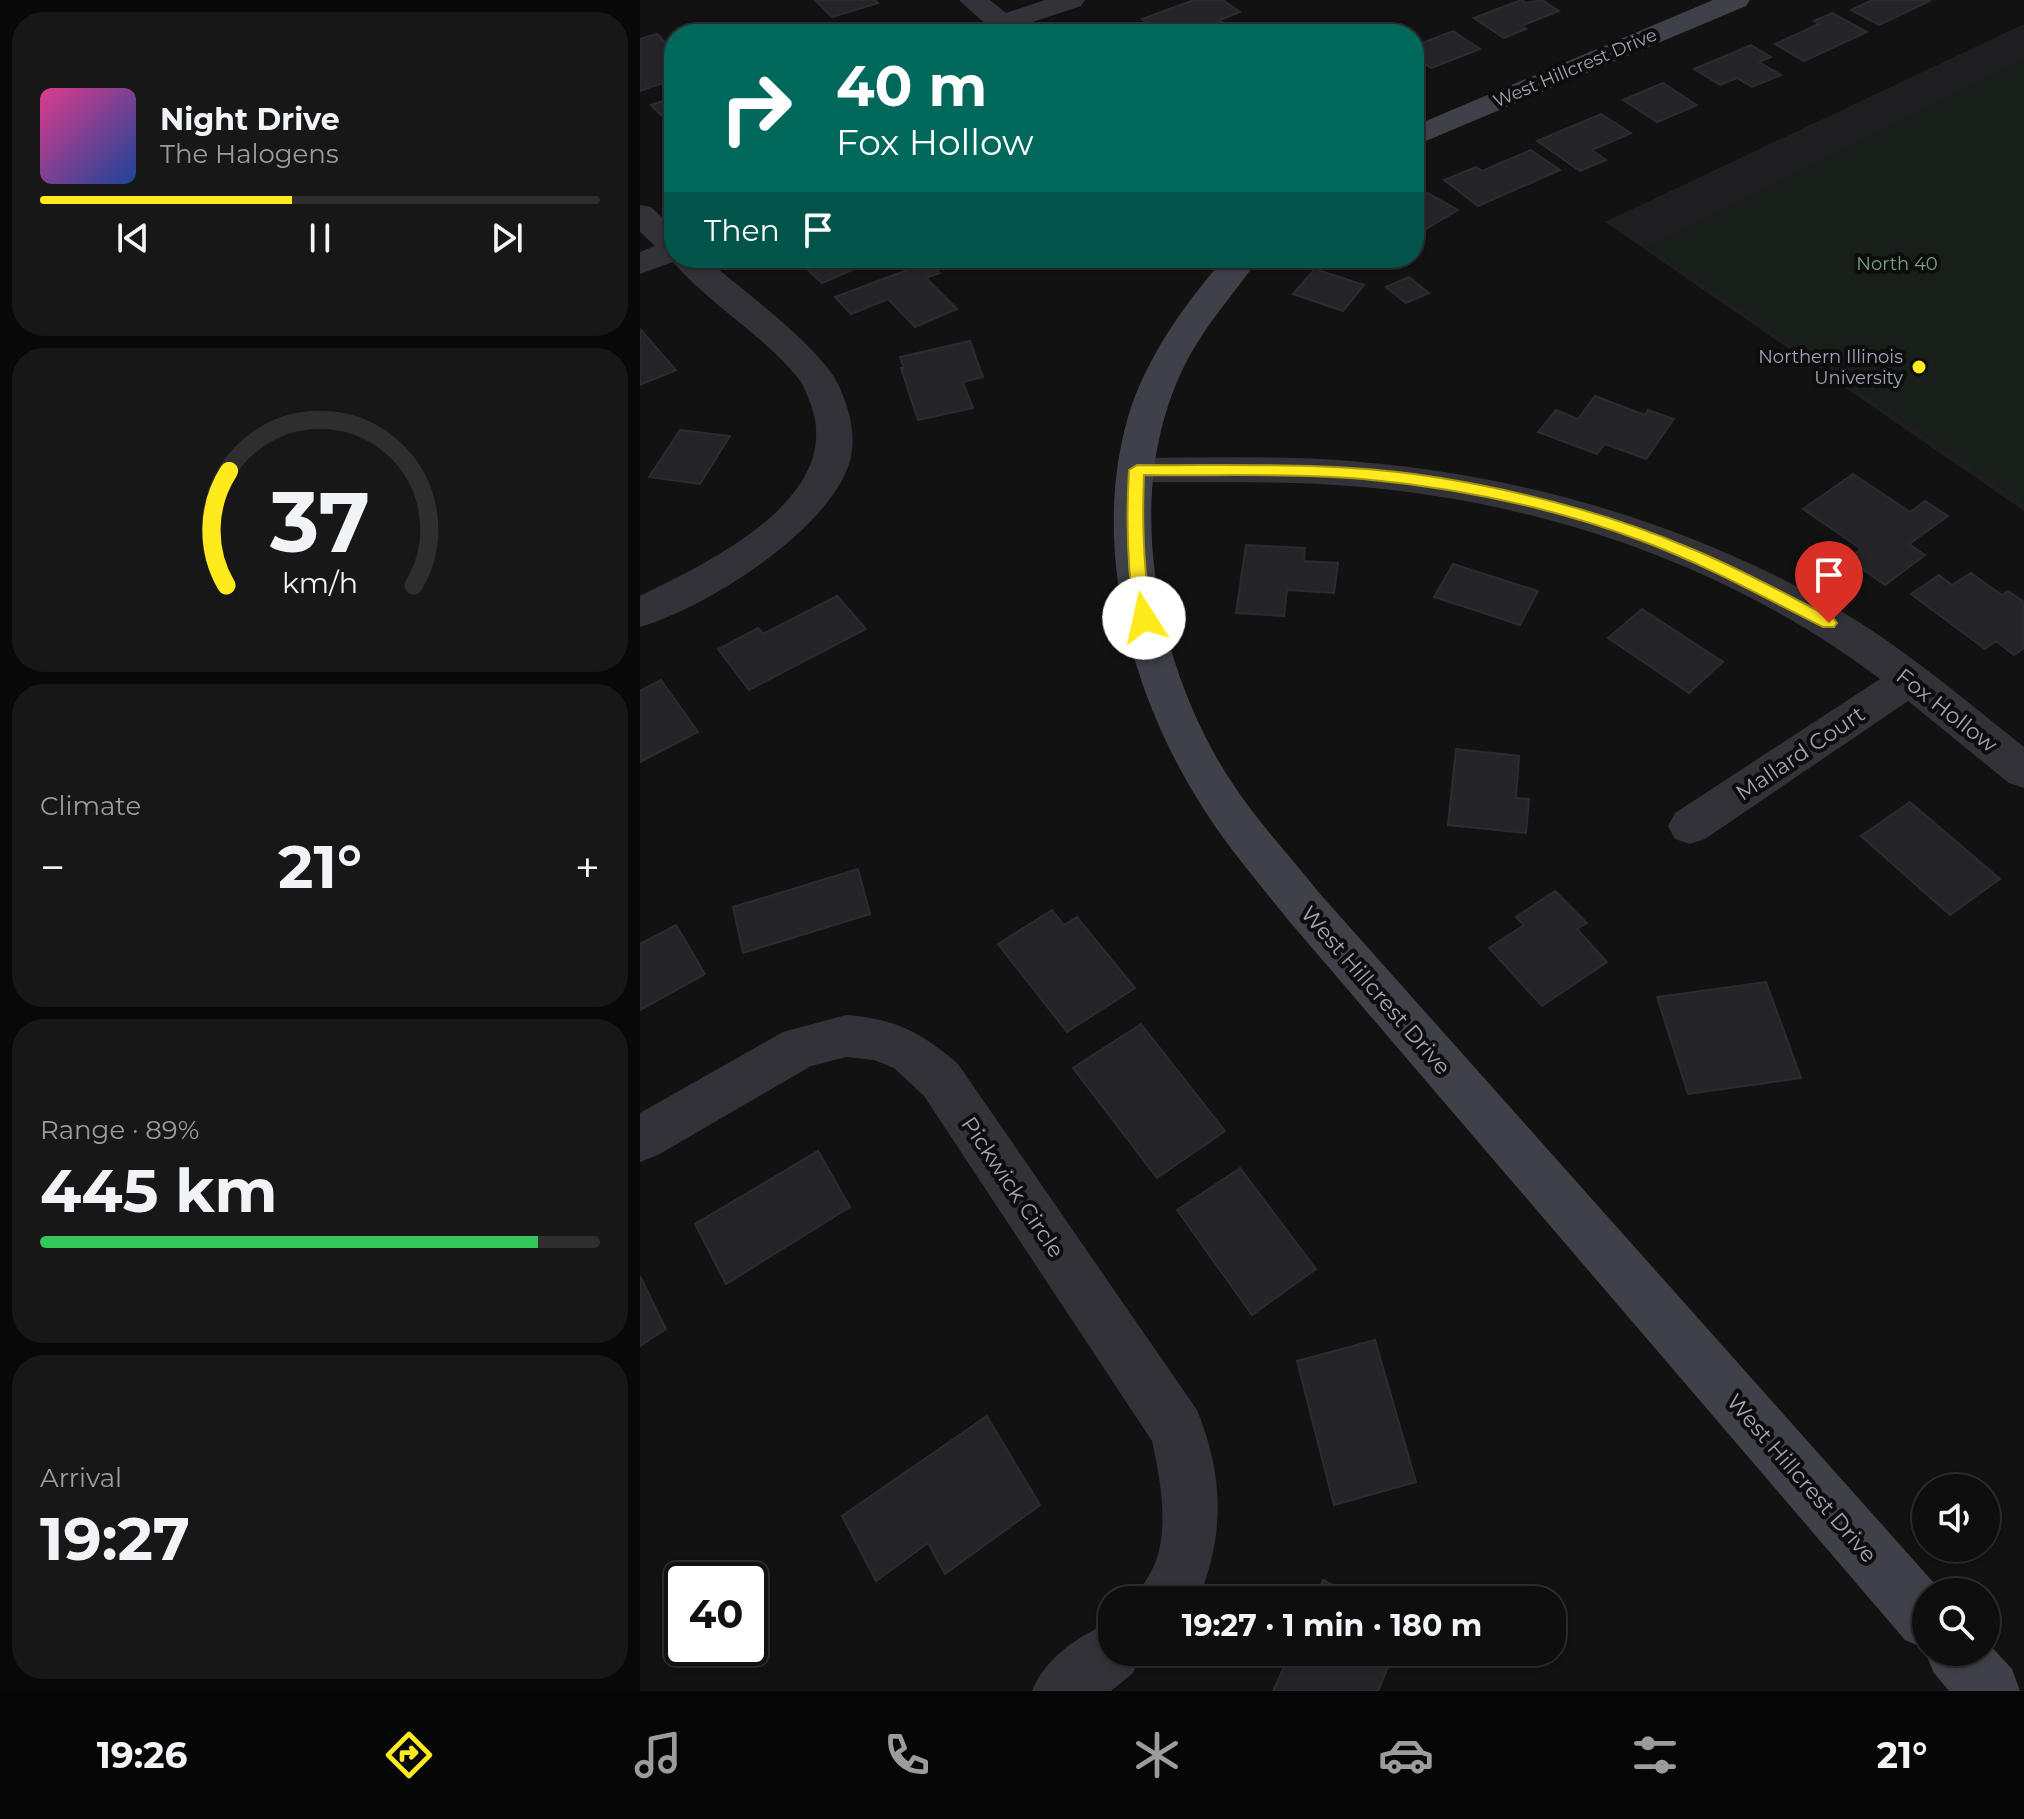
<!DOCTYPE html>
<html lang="en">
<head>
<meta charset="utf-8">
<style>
	:root { --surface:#0e0e0e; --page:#171717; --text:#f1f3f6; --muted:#9b9c9e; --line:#2e2e2e; --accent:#ffea1e }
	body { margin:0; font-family:Montserrat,sans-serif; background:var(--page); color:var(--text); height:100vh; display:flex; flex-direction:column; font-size:30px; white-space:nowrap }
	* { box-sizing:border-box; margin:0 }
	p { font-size:26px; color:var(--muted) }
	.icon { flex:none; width:44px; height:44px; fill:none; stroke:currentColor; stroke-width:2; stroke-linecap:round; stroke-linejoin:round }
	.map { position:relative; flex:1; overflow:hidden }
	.sheet { display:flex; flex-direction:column; gap:12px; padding:12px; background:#080808; width:640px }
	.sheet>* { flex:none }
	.top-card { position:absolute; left:24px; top:24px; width:760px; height:244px; border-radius:32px; box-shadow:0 2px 6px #0004,0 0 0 2px var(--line); background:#00695c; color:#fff; overflow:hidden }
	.buttons { position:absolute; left:1272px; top:1474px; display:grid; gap:16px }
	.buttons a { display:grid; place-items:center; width:88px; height:88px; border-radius:50%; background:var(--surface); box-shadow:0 2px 6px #0004,0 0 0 2px var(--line); font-size:40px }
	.speed { position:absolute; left:24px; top:1562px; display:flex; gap:16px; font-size:40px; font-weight:700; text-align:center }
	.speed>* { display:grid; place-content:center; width:104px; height:104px; border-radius:50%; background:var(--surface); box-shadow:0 2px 6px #0004,0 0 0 2px var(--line); line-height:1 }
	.speed .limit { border:4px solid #111; border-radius:12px; background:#fff; color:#111 }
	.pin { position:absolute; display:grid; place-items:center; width:68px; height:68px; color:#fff; margin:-82px -34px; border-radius:50% 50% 50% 0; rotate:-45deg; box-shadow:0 0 8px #0007 }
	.pin .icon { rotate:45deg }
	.me { position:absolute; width:88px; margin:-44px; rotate:350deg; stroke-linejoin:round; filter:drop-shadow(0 0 6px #0008) }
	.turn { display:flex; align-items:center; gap:28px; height:168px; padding:0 40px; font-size:36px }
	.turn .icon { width:104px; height:104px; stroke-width:2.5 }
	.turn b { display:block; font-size:56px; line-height:68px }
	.then { display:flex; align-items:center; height:76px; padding:0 40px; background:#0003; gap:16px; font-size:30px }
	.big { font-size:60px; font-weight:700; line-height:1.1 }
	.sheet .widget { flex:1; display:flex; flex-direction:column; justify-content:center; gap:12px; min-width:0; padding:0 28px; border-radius:32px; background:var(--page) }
	.sheet .dial { align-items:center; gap:0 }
	.dial svg { height:208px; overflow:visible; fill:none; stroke:var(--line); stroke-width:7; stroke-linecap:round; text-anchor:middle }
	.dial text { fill:var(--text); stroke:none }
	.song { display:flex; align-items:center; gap:24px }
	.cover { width:96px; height:96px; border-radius:12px; background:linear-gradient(135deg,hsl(330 70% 55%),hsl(220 70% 35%)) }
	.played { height:8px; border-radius:4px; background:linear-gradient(90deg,var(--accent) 45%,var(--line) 45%) }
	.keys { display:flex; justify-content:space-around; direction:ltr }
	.heat { display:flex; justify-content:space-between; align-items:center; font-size:44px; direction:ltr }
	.charge { height:12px; border-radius:6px; background:linear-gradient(90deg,#34c759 89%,var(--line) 0) }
	.trip { position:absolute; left:458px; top:1586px; width:468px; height:80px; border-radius:32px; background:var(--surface); box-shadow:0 2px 6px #0004,0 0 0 2px var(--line); font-weight:700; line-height:80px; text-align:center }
	.dock { display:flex; height:128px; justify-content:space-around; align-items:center; background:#060606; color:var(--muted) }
	.dock .icon { width:56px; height:56px }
	.dock .on { color:var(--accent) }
	.dock b { font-size:36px; color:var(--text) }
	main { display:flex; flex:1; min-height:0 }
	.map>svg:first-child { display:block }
	.built { fill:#1e1e21 }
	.green { fill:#181f1a }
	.building { fill:#252428; stroke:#2c2b30; stroke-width:2 }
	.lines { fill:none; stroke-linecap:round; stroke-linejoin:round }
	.street { fill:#333239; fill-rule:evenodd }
	.secondary { fill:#404049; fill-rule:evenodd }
	.route { fill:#ffea1e; stroke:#a69814; stroke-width:2 }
	.poi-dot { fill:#ffea1e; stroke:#0d0d0e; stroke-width:3 }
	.labels { text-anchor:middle; stroke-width:8; stroke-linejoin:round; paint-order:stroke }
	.far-street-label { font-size:18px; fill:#a2a3b5; stroke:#0d0d0e }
	.far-park-label { font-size:18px; fill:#77a284; stroke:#0d0d0e }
	.far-poi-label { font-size:18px; fill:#a2a3b5; stroke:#0d0d0e; text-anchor:end }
	.street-label { font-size:22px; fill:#a2a3b5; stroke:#0d0d0e }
</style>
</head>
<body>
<main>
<section class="sheet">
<div class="widget">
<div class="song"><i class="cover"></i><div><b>Night Drive</b><p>The Halogens</p></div></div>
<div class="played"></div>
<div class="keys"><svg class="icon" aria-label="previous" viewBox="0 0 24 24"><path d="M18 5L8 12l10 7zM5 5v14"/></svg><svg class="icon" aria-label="pause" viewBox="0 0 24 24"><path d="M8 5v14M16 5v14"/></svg><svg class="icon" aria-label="next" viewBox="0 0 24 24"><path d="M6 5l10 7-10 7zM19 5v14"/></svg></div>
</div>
<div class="widget dial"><svg viewBox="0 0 100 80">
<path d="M14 69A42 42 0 1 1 86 69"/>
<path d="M14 69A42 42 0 0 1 15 25" stroke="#ffea1e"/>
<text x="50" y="56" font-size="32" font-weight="700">37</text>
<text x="50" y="72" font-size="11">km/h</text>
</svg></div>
<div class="widget"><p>Climate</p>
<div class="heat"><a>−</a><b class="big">21°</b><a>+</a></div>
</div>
<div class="widget"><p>Range · 89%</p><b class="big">445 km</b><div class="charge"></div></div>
<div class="widget"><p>Arrival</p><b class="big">19:27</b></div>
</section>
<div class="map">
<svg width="1384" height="1691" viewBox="0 0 1384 1691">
	<rect width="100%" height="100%" fill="#121213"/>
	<path class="built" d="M1384,24V511L965,222Z"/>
	<path class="green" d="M1384,58V504L1007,247Z"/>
	<path class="building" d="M175,0H235L238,3L192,17Z
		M554,0H583L600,12L580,20L589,27L571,34L556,28L541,34H522L502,19Z
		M881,0L886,3L902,0L919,11L881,26L886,29L864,38L834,18Z
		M1232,0H1288L1290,1L1239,25L1211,10Z
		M1192,13L1227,32L1164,61L1135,44L1179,24L1174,21Z
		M813,31L840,49L791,68L774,56V46Z
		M17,34L34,52V79L0,91V39Z
		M1111,45L1131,57L1119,62L1141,75L1112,87L1097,78L1080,85L1054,69Z
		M1023,83L1057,105L1017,122L983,100Z
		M34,97V128L11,105Z
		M961,114L991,133L952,150L966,160L940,171L897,141Z
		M891,150L920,170L838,206L804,180L836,167L842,171Z
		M786,192L818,210L774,236V199Z
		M155,258H223L228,263L182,283Z
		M289,262L300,273L286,278L317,309L275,327L248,299L211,314L195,297Z
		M675,269L724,285L703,311L653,294Z
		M769,277L789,293L766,303L746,287Z
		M0,329L36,370L0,385Z
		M330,341L343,377L323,382L333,408L278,420L261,368H264L260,357Z
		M955,396L1005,415L1008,410L1034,419L1006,459L965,444L957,454L898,432L916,410L938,419Z
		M40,430L90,436L60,484L9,477Z
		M1213,474L1270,512L1285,501L1308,516L1269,544L1285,555L1245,585L1208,559L1221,549L1163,509Z
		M606,545L665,548L664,561L698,563L694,593L647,590L644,616L596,613Z
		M813,564L898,591L880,625L794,597Z
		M1331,573L1362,595L1368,591L1384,602V648L1374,655L1356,641L1345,649L1271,594L1299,575L1312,585Z
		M197,596L226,629L109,690L78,649L118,628L123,634Z
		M1002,609L1083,662L1049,693L968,638Z
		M21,680L58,732L0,762V691Z
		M816,749L879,756L876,798L889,799L886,833L808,825Z
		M1270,802L1360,879L1310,915L1221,836Z
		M218,869L230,914L103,953L93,907Z
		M915,891L947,923L937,929L967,962L902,1006L849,948L884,925L876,917Z
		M412,910L424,925L437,917L495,988L427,1032L358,944Z
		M36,925L65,974L0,1010V944Z
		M1126,982L1161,1078L1048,1094L1017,997Z
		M501,1024L585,1131L517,1178L433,1068Z
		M178,1151L210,1207L86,1284L55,1224Z
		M600,1168L676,1269L612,1315L537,1210Z
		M0,1276L26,1329L0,1346Z
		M735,1340L776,1482L694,1505L657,1361Z
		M347,1416L400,1505L305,1574L288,1543L236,1581L202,1516Z
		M683,1580L721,1600H674Z
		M651,1652H754L738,1691H633Z"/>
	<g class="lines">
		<path class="street" d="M319,0H350L366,13L405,0H445L441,6L362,32L352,30Z
			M0,205L11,207L34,229V258H65C100,288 179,346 198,384C209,408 217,434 210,461C190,530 66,608 0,627V596C67,563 205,499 171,405C167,396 165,386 158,378C122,334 70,305 33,262L0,274V252L15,246L0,232Z
			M497,458C572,458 647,455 721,462C888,476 1060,527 1204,613C1268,651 1326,701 1384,747V788L1369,783L1268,701L1065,839L1050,844L1035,839L1028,826L1035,813L1240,679C1092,567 906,503 722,487C647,480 572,483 497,482L484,479L479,470L484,461Z
			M206,1015C256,1019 281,1032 318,1064L557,1410C584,1476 585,1535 558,1600H495C501,1587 511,1574 516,1561C529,1524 520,1478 512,1441L284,1096L254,1068L234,1060L206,1057L171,1066L18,1155L0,1162V1113L143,1032Z
			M472,1622V1652H502L493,1673L471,1691H392C405,1658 439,1635 472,1622Z"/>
		<path class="secondary" d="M1073,0H1110L1106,6L774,146V126Z
			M585,258H619C592,297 561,329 541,373C483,498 516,662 587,775C614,818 649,855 681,895L1302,1592H1286V1649L1265,1640L649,921C618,882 584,843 558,800C490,690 451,545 488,417C506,358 544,304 585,258Z
			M1346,1641L1372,1669L1380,1691H1309L1294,1673L1285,1652L1286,1650V1652H1346Z"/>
	</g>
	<path class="route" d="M497,465C597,466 701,461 801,478C886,492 973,515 1052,549C1101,569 1147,595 1194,619L1197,623L1194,627H1183C1123,597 1064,564 1002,541C913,507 817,488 723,479C651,473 576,476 504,475C502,524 503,570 512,618L504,624L495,618C487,568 486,520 489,470Z"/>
	<circle class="poi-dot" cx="1279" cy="367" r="8"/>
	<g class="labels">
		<g class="far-street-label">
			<text transform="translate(935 68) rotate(-23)" y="6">West Hillcrest Drive</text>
		</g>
		<g class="far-park-label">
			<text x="1257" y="270">North 40</text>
		</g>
		<g class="far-poi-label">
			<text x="1263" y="363">Northern Illinois<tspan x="1263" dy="21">University</tspan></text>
		</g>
		<g class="street-label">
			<text transform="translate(1307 710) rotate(38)" y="8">Fox Hollow</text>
			<text transform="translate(1160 753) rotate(-34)" y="8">Mallard Court</text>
			<text transform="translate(736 990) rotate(49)" y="8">West Hillcrest Drive</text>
			<text transform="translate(373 1187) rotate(56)" y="8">Pickwick Circle</text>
			<text transform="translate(1162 1478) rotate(49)" y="8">West Hillcrest Drive</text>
		</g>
	</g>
</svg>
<div class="buttons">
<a><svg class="icon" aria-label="sound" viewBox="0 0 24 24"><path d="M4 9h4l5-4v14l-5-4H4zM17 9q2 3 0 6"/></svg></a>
<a><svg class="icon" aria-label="search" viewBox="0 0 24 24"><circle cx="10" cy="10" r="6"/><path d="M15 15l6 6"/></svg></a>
</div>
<div class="speed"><div class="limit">40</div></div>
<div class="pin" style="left:1189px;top:623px;background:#d93025"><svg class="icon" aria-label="arrive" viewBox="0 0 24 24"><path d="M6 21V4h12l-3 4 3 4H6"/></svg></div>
<svg class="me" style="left:504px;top:618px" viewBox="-20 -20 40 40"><circle r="19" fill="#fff"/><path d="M0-13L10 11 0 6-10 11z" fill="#ffea1e"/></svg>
<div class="trip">19:27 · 1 min · 180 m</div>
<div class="top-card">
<div class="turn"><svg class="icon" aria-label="right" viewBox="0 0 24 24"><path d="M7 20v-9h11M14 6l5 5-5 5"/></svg><div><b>40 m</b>Fox Hollow</div></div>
<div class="then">Then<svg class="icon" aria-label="arrive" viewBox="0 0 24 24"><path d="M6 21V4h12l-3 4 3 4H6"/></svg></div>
</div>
</div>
</main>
<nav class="dock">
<b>19:26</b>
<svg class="icon on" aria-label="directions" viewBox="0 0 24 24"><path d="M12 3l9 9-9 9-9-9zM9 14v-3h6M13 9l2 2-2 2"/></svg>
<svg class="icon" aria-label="music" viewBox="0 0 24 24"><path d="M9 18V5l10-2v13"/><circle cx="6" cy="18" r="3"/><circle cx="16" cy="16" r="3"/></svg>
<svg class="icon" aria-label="phone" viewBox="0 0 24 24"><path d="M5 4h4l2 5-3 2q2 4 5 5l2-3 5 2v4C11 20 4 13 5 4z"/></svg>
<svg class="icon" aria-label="climate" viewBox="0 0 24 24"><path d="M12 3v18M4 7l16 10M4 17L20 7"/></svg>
<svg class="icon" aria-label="car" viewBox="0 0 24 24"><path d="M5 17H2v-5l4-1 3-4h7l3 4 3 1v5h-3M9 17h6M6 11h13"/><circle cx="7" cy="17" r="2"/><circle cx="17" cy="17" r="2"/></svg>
<svg class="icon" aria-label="filters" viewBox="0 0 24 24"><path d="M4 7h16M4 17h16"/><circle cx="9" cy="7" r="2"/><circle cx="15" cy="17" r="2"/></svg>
<b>21°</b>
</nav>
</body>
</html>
